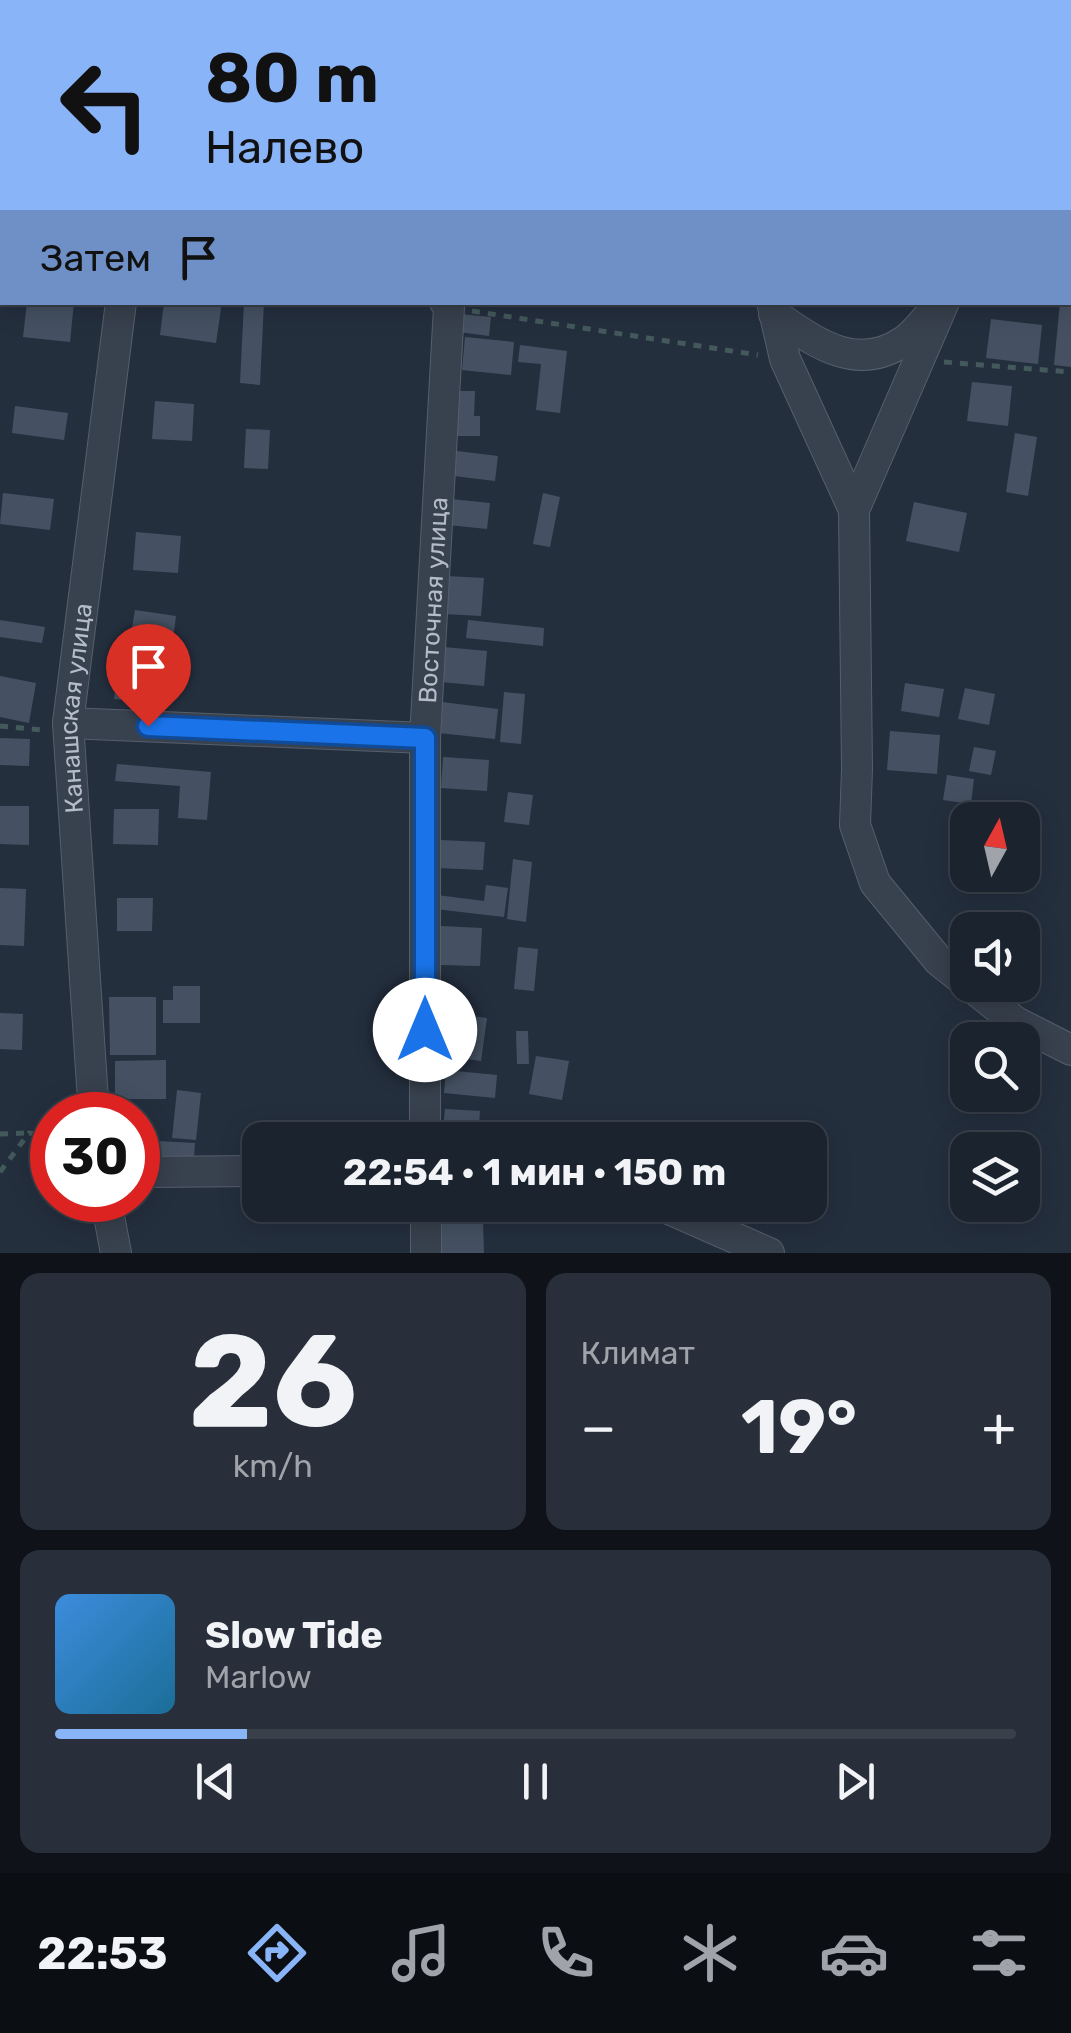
<!DOCTYPE html>
<html lang="ru">
<head>
<meta charset="utf-8">
<style>
	:root { --surface:#1b232e; --page:#282f3a; --text:#f1f3f6; --muted:#a0a4aa; --line:#39404a; --accent:#8ab4f8 }
	body { margin:0; font-family:Rubik,sans-serif; background:var(--page); color:var(--text); height:100vh; display:flex; flex-direction:column; font-size:38px; white-space:nowrap }
	* { box-sizing:border-box; margin:0 }
	p { font-size:32px; color:var(--muted) }
	.icon { flex:none; width:55px; height:55px; fill:none; stroke:currentColor; stroke-width:2; stroke-linecap:round; stroke-linejoin:round }
	.map { position:relative; height:1253px; overflow:hidden }
	.drawer { display:flex; flex-direction:column; gap:20px; padding:20px; background:#0f1319; flex:1 }
	.drawer>* { flex:none }
	.hud { position:absolute; left:0px; top:0px; width:1072px; height:305px; box-shadow:0 5px 25px #0003,0 0 0 2px var(--line); background:#8ab4f8; color:#111; overflow:hidden }
	.needle { width:65px; rotate:8deg }
	.tools { position:absolute; left:950px; top:802px; display:grid; gap:20px }
	.tools a { display:grid; place-items:center; width:90px; height:90px; border-radius:20px; background:var(--surface); box-shadow:0 5px 25px #0003,0 0 0 2px var(--line); font-size:50px }
	.speed { position:absolute; left:30px; top:1092px; display:flex; gap:20px; font-size:50px; font-weight:700; text-align:center }
	.speed>* { display:grid; place-content:center; width:130px; height:130px; border-radius:50%; background:var(--surface); box-shadow:0 5px 25px #0003,0 0 0 2px var(--line); line-height:1 }
	.speed .limit { border:15px solid #d22; background:#fff; color:#111 }
	.pin { position:absolute; display:grid; place-items:center; width:85px; height:85px; color:#fff; margin:-102px -42px; border-radius:50% 50% 50% 0; rotate:-45deg; box-shadow:0 0 10px #0007 }
	.pin .icon { rotate:45deg }
	.me { position:absolute; width:110px; margin:-55px; rotate:0deg; stroke-linejoin:round; filter:drop-shadow(0 0 8px #0008) }
	.turn { display:flex; align-items:center; gap:35px; height:210px; padding:0 40px; font-size:45px }
	.turn .icon { width:130px; height:130px; stroke-width:2.5 }
	.turn b { display:block; font-size:70px; line-height:85px }
	.then { display:flex; align-items:center; height:95px; padding:0 40px; background:#0003; gap:20px; font-size:38px }
	.big { font-size:75px; font-weight:700; line-height:1.1 }
	.drawer .card { flex:1; display:flex; flex-direction:column; justify-content:center; gap:15px; min-width:0; padding:0 35px; border-radius:20px; background:var(--page) }
	.drawer .dial { align-items:center; gap:0 }
	.dial b { font-size:130px; line-height:1 }
	.song { display:flex; align-items:center; gap:30px }
	.cover { width:120px; height:120px; border-radius:15px; background:linear-gradient(135deg,hsl(210 70% 55%),hsl(200 70% 35%)) }
	.played { height:10px; border-radius:5px; background:linear-gradient(90deg,var(--accent) 20%,var(--line) 20%) }
	.keys { display:flex; justify-content:space-around; direction:ltr }
	.heat { display:flex; justify-content:space-between; align-items:center; font-size:55px; direction:ltr }
	.drawer .tiles { flex:1; display:grid; gap:20px; grid-template-columns:1fr 1fr }
	.card:last-child { grid-column:span 2 }
	.trip { position:absolute; left:242px; top:1122px; width:585px; height:100px; border-radius:20px; background:var(--surface); box-shadow:0 5px 25px #0003,0 0 0 2px var(--line); font-weight:700; line-height:100px; text-align:center }
	.menu { display:flex; height:160px; justify-content:space-around; align-items:center; background:#0b0e12; color:var(--muted) }
	.menu .icon { width:70px; height:70px }
	.menu .active { color:var(--accent) }
	.menu b { font-size:45px; color:var(--text) }
	.map>svg:first-child { display:block }
	.building { fill:#455162 }
	.lines { fill:none; stroke-linecap:round; stroke-linejoin:round }
	.minor-casing { stroke:#565f6c; stroke-width:32 }
	.path { stroke:#44595c; stroke-width:5; stroke-dasharray:8 8; stroke-linecap:butt }
	.minor { stroke:#38414e; stroke-width:30 }
	.route-casing { stroke:#114b97; stroke-width:25 }
	.route { stroke:#1a73e8; stroke-width:18 }
	.labels { text-anchor:middle; stroke-width:8; stroke-linejoin:round; paint-order:stroke }
	.street-label { font-size:25px; fill:#b4bcc9; stroke:#1d2633 }
</style>
</head>
<body>
<div class="map">
<svg width="1071" height="1253" viewBox="0 0 1071 1253">
	<rect width="100%" height="100%" fill="#242f3e"/>
	<path class="building" d="M27,302H74L70,342L23,337Z
		M164,302H222L216,343L160,335Z
		M244,302H264L260,385L240,383Z
		M1060,302H1071V367L1054,365Z
		M460,314L491,317L489,336L458,332Z
		M991,319L1042,325L1038,364L986,358Z
		M465,337L514,342L511,375L462,370Z
		M520,345L567,351L560,413L536,410L541,364L518,362Z
		M972,382L1012,386L1008,426L967,421Z
		M458,391H475L474,416H480V436H457Z
		M155,401L194,404L192,441L152,439Z
		M15,406L68,413L64,440L12,433Z
		M246,429L270,430L268,469L244,468Z
		M1015,433L1037,437L1028,496L1006,492Z
		M457,451L498,456L495,481L454,476Z
		M3,493L54,499L50,530L0,524Z
		M543,493L560,497L550,547L533,544Z
		M450,499L490,503L487,529L448,525Z
		M914,502L967,513L959,552L906,541Z
		M136,532L181,536L178,573L133,570Z
		M447,576L484,578L481,616L444,614Z
		M135,610L176,616L171,653L129,647Z
		M0,620L45,627L42,643L0,637Z
		M468,620L544,628L543,646L466,638Z
		M444,647L487,651L484,686L441,682Z
		M118,667L164,672L161,704L114,699Z
		M0,676L36,683L29,723L0,717Z
		M905,683L944,689L939,717L901,711Z
		M965,688L995,694L989,725L958,719Z
		M504,692L525,694L521,744L500,742Z
		M442,702L498,709L495,739L439,733Z
		M890,731L940,735L937,774L887,770Z
		M0,738L30,739L29,766L0,765Z
		M974,747L996,751L991,775L969,771Z
		M443,757L489,760L487,791L441,788Z
		M117,764L211,772L207,820L178,818L180,786L115,781Z
		M947,775L974,779L971,804L943,800Z
		M508,792L533,795L529,825L504,822Z
		M0,806H29V845L0,844Z
		M114,809H159L158,845L113,844Z
		M440,840L485,842L483,870L438,868Z
		M513,859L532,862L526,922L507,919Z
		M486,885L508,888L504,917L435,909L437,895L484,901Z
		M0,888L26,889L24,946L0,945Z
		M117,898H153L152,931H117Z
		M441,926L482,928L480,966L440,965Z
		M518,947L538,949L534,991L514,989Z
		M173,986H200V1023H163V1000H173Z
		M109,997H156V1055H110Z
		M0,1013L23,1014L22,1050L0,1049Z
		M447,1013L487,1018L481,1061L459,1058L462,1039L444,1036Z
		M516,1031H528L529,1064H517Z
		M536,1056L569,1061L562,1100L529,1094Z
		M166,1060V1099H115V1061Z
		M446,1070L497,1075L495,1098L444,1093Z
		M177,1090L201,1093L196,1140L172,1138Z
		M445,1109L480,1111L478,1140H442Z
		M138,1140L195,1143L194,1159L138,1155Z
		M483,1222L484,1253H442L441,1223Z"/>
	<g class="lines">
		<defs>
			<g id="minor">
				<path d="M706,0L707,2"/>
				<path d="M154,2L155,0"/>
				<path d="M461,2L462,0"/>
				<path d="M986,2L987,0"/>
				<path d="M0,216L2,217"/>
				<path d="M772,302L785,359L854,510"/>
				<path d="M944,302L854,510L857,769L855,825L875,883L939,961L968,984"/>
				<path d="M774,314C815,342 856,374 904,341C915,334 924,321 932,312"/>
				<path d="M68,723L425,738"/>
				<path d="M969,985L1016,1022L1071,1050"/>
				<path id="s1" d="M94,1115L68,723L121,302"/>
				<path id="s2" d="M425,1140V738L449,307L445,302"/>
				<path d="M138,1167L147,1172L260,1171"/>
				<path d="M106,1200L116,1253"/>
				<path d="M426,1205V1253"/>
				<path d="M660,1205L769,1253"/>
			</g>
		</defs>
		<use href="#minor" class="minor-casing"/>
		<path class="path" d="M472,311L758,355
			M944,362L1071,372
			M0,726L42,730
			M0,1134L27,1133
			M0,1172L29,1133L52,1136"/>
		<use href="#minor" class="minor"/>
	</g>
	<g class="lines">
		<defs>
			<path id="route" d="M148,726L425,738V1030"/>
		</defs>
		<use href="#route" class="route-casing"/>
		<use href="#route" class="route"/>
	</g>
	<g class="labels">
		<g class="street-label">
			<text dy="9" stroke="none"><textPath href="#s2" startOffset="540">Восточная улица</textPath></text>
			<text dy="9" stroke="none"><textPath href="#s1" startOffset="408">Канашская улица</textPath></text>
		</g>
	</g>
</svg>
<div class="tools">
<a><svg class="needle" viewBox="-14 -14 28 28"><path d="M0-13l5 13h-10z" fill="#e53935"/><path d="M0 13l5-13h-10z" fill="#a0a4aa"/></svg></a>
<a><svg class="icon" aria-label="sound" viewBox="0 0 24 24"><path d="M4 9h4l5-4v14l-5-4H4zM17 9q2 3 0 6"/></svg></a>
<a><svg class="icon" aria-label="search" viewBox="0 0 24 24"><circle cx="10" cy="10" r="6"/><path d="M15 15l6 6"/></svg></a>
<a><svg class="icon" aria-label="layers" viewBox="0 0 24 24"><path d="M12 4l9 5-9 5-9-5zM3 14l9 5 9-5"/></svg></a>
</div>
<div class="speed"><div class="limit">30</div></div>
<div class="pin" style="left:148px;top:726px;background:#d93025"><svg class="icon" aria-label="arrive" viewBox="0 0 24 24"><path d="M6 21V4h12l-3 4 3 4H6"/></svg></div>
<svg class="me" style="left:425px;top:1030px" viewBox="-20 -20 40 40"><circle r="19" fill="#fff"/><path d="M0-13L10 11 0 6-10 11z" fill="#1a73e8"/></svg>
<div class="trip">22:54 · 1 мин · 150 m</div>
<div class="hud">
<div class="turn"><svg class="icon" aria-label="left" viewBox="0 0 24 24"><path d="M17 20v-9H6M10 6l-5 5 5 5"/></svg><div><b>80 m</b>Налево</div></div>
<div class="then">Затем<svg class="icon" aria-label="arrive" viewBox="0 0 24 24"><path d="M6 21V4h12l-3 4 3 4H6"/></svg></div>
</div>
</div>
<section class="drawer">
<div class="tiles">
<div class="card dial"><b>26</b><p>km/h</p></div>
<div class="card"><p>Климат</p>
<div class="heat"><a>−</a><b class="big">19°</b><a>+</a></div>
</div>
<div class="card">
<div class="song"><i class="cover"></i><div><b>Slow Tide</b><p>Marlow</p></div></div>
<div class="played"></div>
<div class="keys"><svg class="icon" aria-label="previous" viewBox="0 0 24 24"><path d="M18 5L8 12l10 7zM5 5v14"/></svg><svg class="icon" aria-label="pause" viewBox="0 0 24 24"><path d="M8 5v14M16 5v14"/></svg><svg class="icon" aria-label="next" viewBox="0 0 24 24"><path d="M6 5l10 7-10 7zM19 5v14"/></svg></div>
</div>
</div>
</section>
<nav class="menu">
<b>22:53</b>
<svg class="icon active" aria-label="directions" viewBox="0 0 24 24"><path d="M12 3l9 9-9 9-9-9zM9 14v-3h6M13 9l2 2-2 2"/></svg>
<svg class="icon" aria-label="music" viewBox="0 0 24 24"><path d="M9 18V5l10-2v13"/><circle cx="6" cy="18" r="3"/><circle cx="16" cy="16" r="3"/></svg>
<svg class="icon" aria-label="phone" viewBox="0 0 24 24"><path d="M5 4h4l2 5-3 2q2 4 5 5l2-3 5 2v4C11 20 4 13 5 4z"/></svg>
<svg class="icon" aria-label="climate" viewBox="0 0 24 24"><path d="M12 3v18M4 7l16 10M4 17L20 7"/></svg>
<svg class="icon" aria-label="car" viewBox="0 0 24 24"><path d="M5 17H2v-5l4-1 3-4h7l3 4 3 1v5h-3M9 17h6M6 11h13"/><circle cx="7" cy="17" r="2"/><circle cx="17" cy="17" r="2"/></svg>
<svg class="icon" aria-label="filters" viewBox="0 0 24 24"><path d="M4 7h16M4 17h16"/><circle cx="9" cy="7" r="2"/><circle cx="15" cy="17" r="2"/></svg>
</nav>
</body>
</html>
